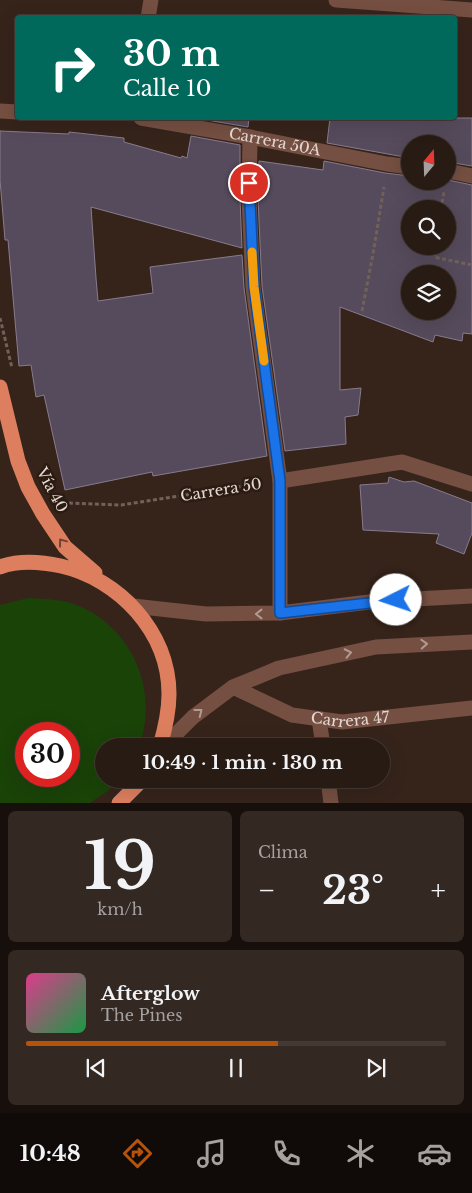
<!DOCTYPE html>
<html lang="es">
<head>
<meta charset="utf-8">
<style>
	:root { --surface:#281b14; --page:#342822; --text:#f1f3f6; --muted:#a5a1a0; --line:#443934; --accent:#b45309 }
	body { margin:0; font-family:"Libre Baskerville",serif; background:var(--page); color:var(--text); height:100vh; display:flex; flex-direction:column; font-size:19px; white-space:nowrap }
	* { box-sizing:border-box; margin:0 }
	p { font-size:16px; color:var(--muted) }
	.icon { flex:none; width:28px; height:28px; fill:none; stroke:currentColor; stroke-width:2; stroke-linecap:round; stroke-linejoin:round }
	.map { position:relative; height:803px; overflow:hidden }
	.details { display:flex; flex-direction:column; gap:8px; padding:8px; background:#160f0b; flex:1 }
	.details>* { flex:none }
	.hud { position:absolute; left:15px; top:15px; width:442px; height:105px; border-radius:5px; box-shadow:0 5px 20px #0002,0 0 0 1px var(--line); background:#00695c; color:#fff; overflow:hidden }
	.needle { width:32px; rotate:19deg }
	.controls { position:absolute; left:401px; top:135px; display:grid; gap:10px }
	.controls a { display:grid; place-items:center; width:55px; height:55px; border-radius:50%; background:var(--surface); box-shadow:0 5px 20px #0002,0 0 0 1px var(--line); font-size:25px }
	.speed { position:absolute; left:15px; top:722px; display:flex; gap:10px; font-size:25px; font-weight:700; text-align:center }
	.speed>* { display:grid; place-content:center; width:65px; height:65px; border-radius:50%; background:var(--surface); box-shadow:0 5px 20px #0002,0 0 0 1px var(--line); line-height:1 }
	.speed .limit { border:8px solid #d22; background:#fff; color:#111 }
	.pin { position:absolute; display:grid; place-items:center; width:42px; height:42px; color:#fff; margin:-21px; border:2px solid #fff; border-radius:50%; box-shadow:0 1px 5px #0007 }
	.me { position:absolute; width:55px; margin:-28px; rotate:266deg; stroke-linejoin:round; filter:drop-shadow(0 0 4px #0008) }
	.turn { display:flex; align-items:center; gap:18px; height:105px; padding:0 25px; font-size:22px }
	.turn .icon { width:65px; height:65px; stroke-width:2.5 }
	.turn b { display:block; font-size:35px; line-height:42px }
	.big { font-size:38px; font-weight:700; line-height:1.1 }
	.details .card { flex:1; display:flex; flex-direction:column; justify-content:center; gap:8px; min-width:0; padding:0 18px; border-radius:8px; background:var(--page) }
	.details .dial { align-items:center; gap:0 }
	.dial b { font-size:65px; line-height:1 }
	.song { display:flex; align-items:center; gap:15px }
	.cover { width:60px; height:60px; border-radius:8px; background:linear-gradient(135deg,hsl(330 70% 55%),hsl(140 70% 35%)) }
	.played { height:5px; border-radius:2px; background:linear-gradient(90deg,var(--accent) 60%,var(--line) 60%) }
	.keys { display:flex; justify-content:space-around; direction:ltr }
	.heat { display:flex; justify-content:space-between; align-items:center; font-size:28px; direction:ltr }
	.details .tiles { flex:1; display:grid; gap:8px; grid-template-columns:1fr 1fr }
	.card:last-child { grid-column:span 2 }
	.trip { position:absolute; left:95px; top:738px; width:295px; height:50px; border-radius:25px; background:var(--surface); box-shadow:0 5px 20px #0002,0 0 0 1px var(--line); font-weight:700; line-height:50px; text-align:center }
	.tab-bar { display:flex; height:80px; justify-content:space-around; align-items:center; background:#100b08; color:var(--muted) }
	.tab-bar .icon { width:35px; height:35px }
	.tab-bar .on { color:var(--accent) }
	.tab-bar b { font-size:22px; color:var(--text) }
	.map>svg:first-child { display:block }
	.green { fill:#1a4308; fill-rule:evenodd }
	.building { fill:#564b5c; stroke:#877b8d; fill-rule:evenodd }
	.lines { fill:none; stroke-linecap:round; stroke-linejoin:round }
	.path { stroke:#716159; stroke-width:3; stroke-dasharray:4 2.5; stroke-linecap:butt }
	.street { stroke:#754f42; stroke-width:15 }
	.highway { stroke:#dd7f5f; stroke-width:15 }
	.oneway { stroke:#724330 }
	.oneway2 { stroke:#b29a91 }
	.route-casing { stroke:#114b97; stroke-width:12 }
	.route { stroke:#1a73e8; stroke-width:9 }
	.slow { stroke:#f59e0b; stroke-width:9 }
	.labels { text-anchor:middle; stroke-width:5; stroke-linejoin:round; paint-order:stroke }
	.street-label { font-size:15px; fill:#e3d7d1; stroke:#2b1b11 }
</style>
</head>
<body>
<div class="map">
<svg width="472" height="803" viewBox="0 0 472 803">
	<rect width="100%" height="100%" fill="#36241b"/>
	<path class="green" d="M28,598C43,599 59,599 74,604C131,625 160,690 139,746H104V779H119L109,790L90,803H0V605ZM26,734H69V776H26Z"/>
	<path class="building" d="M195,118H249L248,127Z
		M330,118H472V166L448,162V144H410V158L327,143Z
		M0,131L69,134V132L124,138V142L181,158L182,156L187,158L191,136L240,145V199L242,248L91,207L96,278L98,301L153,293L150,267L242,255L244,288L267,456L153,476L152,472L65,490L44,395L36,397L31,365L19,366L8,240H5L0,180Z
		M259,161L323,170L324,161L385,173L410,176V181L448,180L472,185V334L463,333L462,341L435,335L433,342L340,307V390L361,388L358,415L345,417L346,444L285,451L262,286L258,199ZM410,209H448V246H410ZM410,274H448V311H410Z
		M389,477L404,482L414,481L472,503V533L464,554L436,543L439,534L363,530L360,485L388,483Z"/>
	<g class="lines">
		<path class="path" d="M441,209L444,192
			M436,246L434,257L472,265
			M362,311L373,254L384,187
			M0,318L12,368
			M63,501L66,503L121,505L257,484"/>
		<g class="street">
			<path d="M336,0L472,10"/>
			<path d="M148,18L151,0"/>
			<path d="M0,111L18,112"/>
			<path id="s1" d="M141,118L250,137L387,164L410,167"/>
			<path d="M250,137L249,199L253,287L280,481V613"/>
			<path d="M448,171L472,176"/>
			<path d="M280,481L402,462L472,484"/>
			<path d="M133,606L206,614L280,613L377,601L472,596"/>
			<path id="s2" d="M233,687L292,715L342,722L472,708"/>
			<path d="M319,719L323,746"/>
			<path d="M164,746L193,717L233,687L279,668L376,647L472,642"/>
			<path d="M328,779L331,803"/>
		</g>
		<path class="highway" d="M0,387L18,461L28,487L43,514L65,547L95,573
			M0,567C19,560 42,562 61,566C119,579 169,632 169,694C169,712 165,729 160,746
			M119,803L143,779"/>
	</g>
	<defs><path id="oneway-chevron" d="M-2-3.5L2.5 0L-2 3.5" fill="none" stroke-width="1.6" stroke-linecap="round" stroke-linejoin="round" transform="scale(1.25)"/></defs>
	<use class="oneway" href="#oneway-chevron" transform="translate(62 542) rotate(-127)"/>
	<g class="oneway2">
		<use href="#oneway-chevron" transform="translate(259 614) rotate(180)"/>
		<use href="#oneway-chevron" transform="translate(424 644) rotate(-3)"/>
		<use href="#oneway-chevron" transform="translate(348 653) rotate(-12)"/>
		<use href="#oneway-chevron" transform="translate(199 712) rotate(-38)"/>
	</g>
	<g class="lines">
		<defs>
			<path id="route" d="M249,183L254,287L280,481V613L396,600"/>
		</defs>
		<use href="#route" class="route-casing"/>
		<use href="#route" class="route"/>
		<path class="slow" d="M252,252L254,287L264,361"/>
	</g>
	<g class="labels">
		<g class="street-label">
			<text dy="5" stroke="none"><textPath href="#s1" startOffset="136">Carrera 50A</textPath></text>
			<text transform="translate(52 490) rotate(62)" y="5">Vía 40</text>
			<text transform="translate(221 490) rotate(-9)" y="5">Carrera 50</text>
			<text dy="5" stroke="none"><textPath href="#s2" startOffset="124">Carrera 47</textPath></text>
		</g>
	</g>
</svg>
<div class="controls">
<a><svg class="needle" viewBox="-14 -14 28 28"><path d="M0-13l5 13h-10z" fill="#e53935"/><path d="M0 13l5-13h-10z" fill="#a5a1a0"/></svg></a>
<a><svg class="icon" aria-label="search" viewBox="0 0 24 24"><circle cx="10" cy="10" r="6"/><path d="M15 15l6 6"/></svg></a>
<a><svg class="icon" aria-label="layers" viewBox="0 0 24 24"><path d="M12 4l9 5-9 5-9-5zM3 14l9 5 9-5"/></svg></a>
</div>
<div class="speed"><div class="limit">30</div></div>
<div class="pin" style="left:249px;top:183px;background:#d93025"><svg class="icon" aria-label="arrive" viewBox="0 0 24 24"><path d="M6 21V4h12l-3 4 3 4H6"/></svg></div>
<svg class="me" style="left:396px;top:600px" viewBox="-20 -20 40 40"><circle r="19" fill="#fff"/><path d="M0-13L10 11 0 6-10 11z" fill="#1a73e8"/></svg>
<div class="trip">10:49 · 1 min · 130 m</div>
<div class="hud">
<div class="turn"><svg class="icon" aria-label="right" viewBox="0 0 24 24"><path d="M7 20v-9h11M14 6l5 5-5 5"/></svg><div><b>30 m</b>Calle 10</div></div>
</div>
</div>
<section class="details">
<div class="tiles">
<div class="card dial"><b>19</b><p>km/h</p></div>
<div class="card"><p>Clima</p>
<div class="heat"><a>−</a><b class="big">23°</b><a>+</a></div>
</div>
<div class="card">
<div class="song"><i class="cover"></i><div><b>Afterglow</b><p>The Pines</p></div></div>
<div class="played"></div>
<div class="keys"><svg class="icon" aria-label="previous" viewBox="0 0 24 24"><path d="M18 5L8 12l10 7zM5 5v14"/></svg><svg class="icon" aria-label="pause" viewBox="0 0 24 24"><path d="M8 5v14M16 5v14"/></svg><svg class="icon" aria-label="next" viewBox="0 0 24 24"><path d="M6 5l10 7-10 7zM19 5v14"/></svg></div>
</div>
</div>
</section>
<nav class="tab-bar">
<b>10:48</b>
<svg class="icon on" aria-label="directions" viewBox="0 0 24 24"><path d="M12 3l9 9-9 9-9-9zM9 14v-3h6M13 9l2 2-2 2"/></svg>
<svg class="icon" aria-label="music" viewBox="0 0 24 24"><path d="M9 18V5l10-2v13"/><circle cx="6" cy="18" r="3"/><circle cx="16" cy="16" r="3"/></svg>
<svg class="icon" aria-label="phone" viewBox="0 0 24 24"><path d="M5 4h4l2 5-3 2q2 4 5 5l2-3 5 2v4C11 20 4 13 5 4z"/></svg>
<svg class="icon" aria-label="climate" viewBox="0 0 24 24"><path d="M12 3v18M4 7l16 10M4 17L20 7"/></svg>
<svg class="icon" aria-label="car" viewBox="0 0 24 24"><path d="M5 17H2v-5l4-1 3-4h7l3 4 3 1v5h-3M9 17h6M6 11h13"/><circle cx="7" cy="17" r="2"/><circle cx="17" cy="17" r="2"/></svg>
</nav>
</body>
</html>
